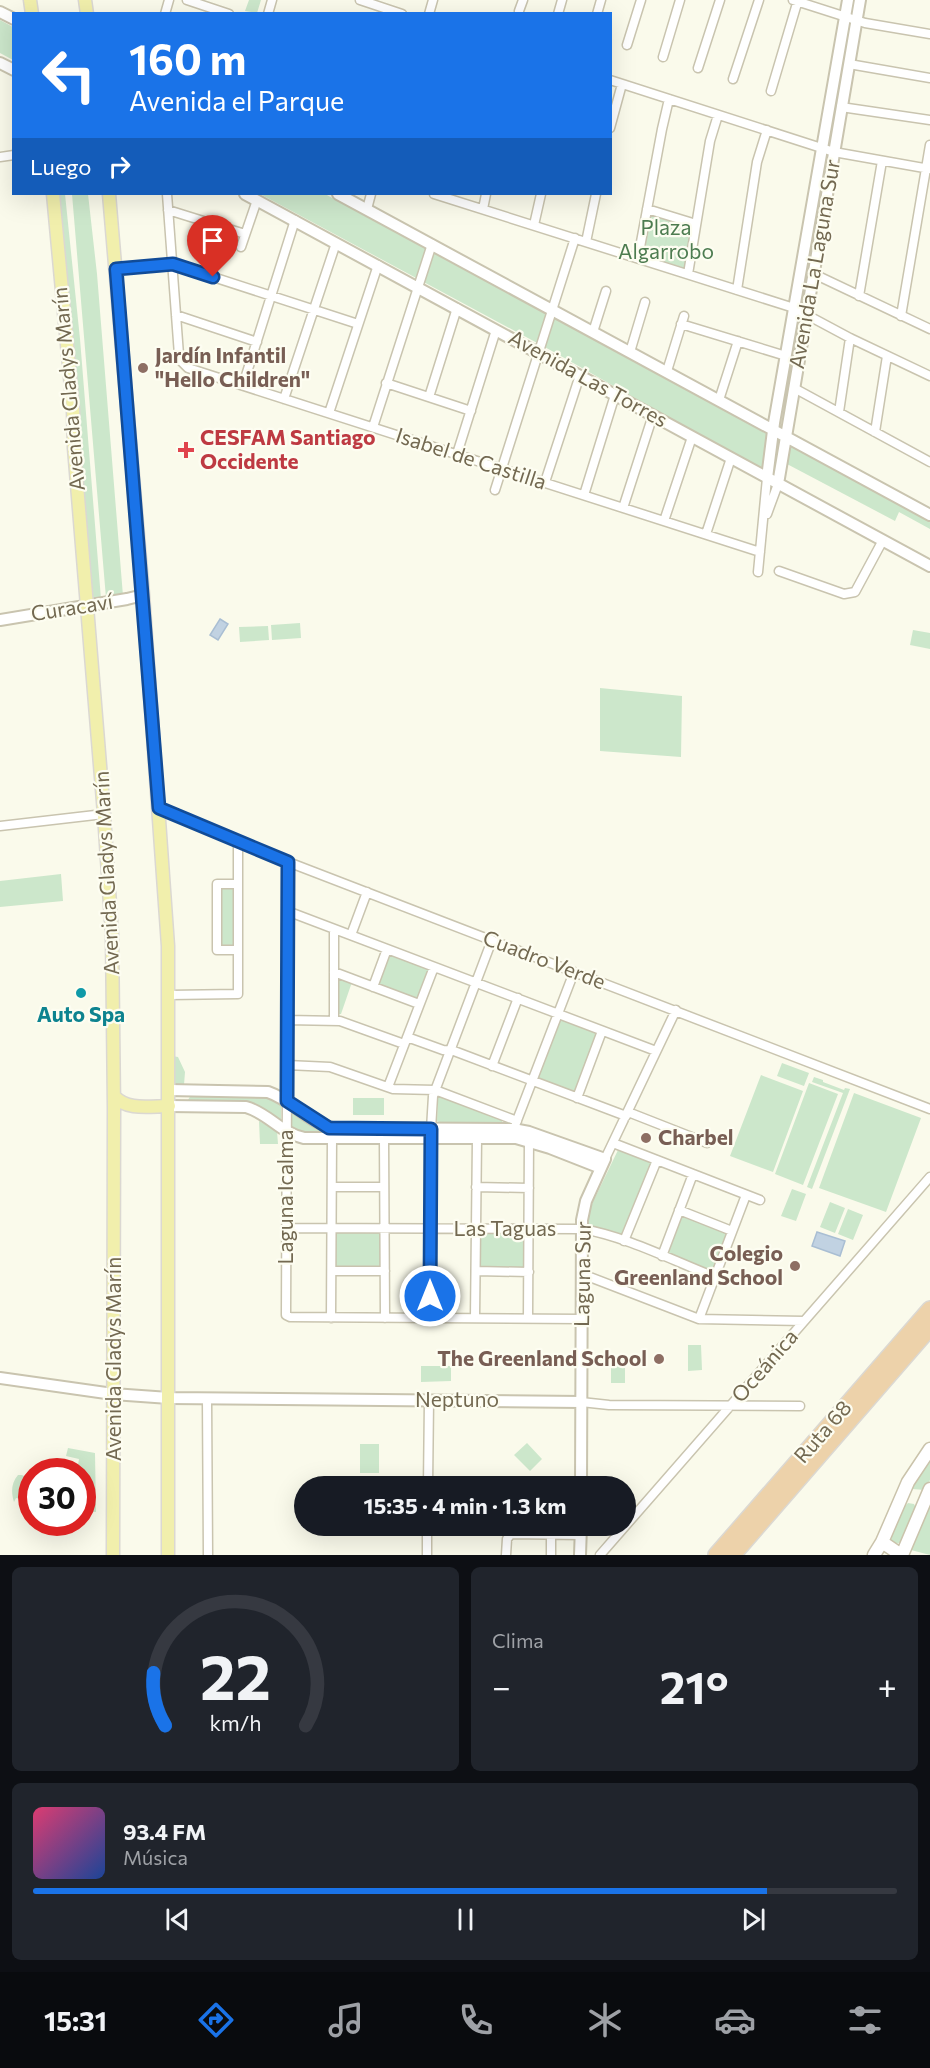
<!DOCTYPE html>
<html lang="es">
<head>
<meta charset="utf-8">
<style>
	:root { --surface:#171b24; --page:#20242c; --text:#f1f3f6; --muted:#9ea1a6; --line:#363941; --accent:#1a73e8 }
	body { margin:0; font-family:Commissioner,sans-serif; background:var(--page); color:var(--text); height:100vh; display:flex; flex-direction:column; font-size:22px; white-space:nowrap }
	* { box-sizing:border-box; margin:0 }
	p { font-size:20px; color:var(--muted) }
	.icon { flex:none; width:33px; height:33px; fill:none; stroke:currentColor; stroke-width:2; stroke-linecap:round; stroke-linejoin:round }
	.map { position:relative; height:1555px; overflow:hidden }
	.panel { display:flex; flex-direction:column; gap:12px; padding:12px; background:#0d0f14; flex:1 }
	.panel>* { flex:none }
	.hud { position:absolute; left:12px; top:12px; width:600px; height:183px; border-radius:0px; box-shadow:0 6px 24px #0002; background:#1a73e8; color:#fff; overflow:hidden }
	.speed { position:absolute; left:18px; top:1458px; display:flex; gap:12px; font-size:30px; font-weight:700; text-align:center }
	.speed>* { display:grid; place-content:center; width:78px; height:78px; border-radius:50%; background:var(--surface); box-shadow:0 6px 24px #0002; line-height:1 }
	.speed .limit { border:9px solid #d22; background:#fff; color:#111 }
	.pin { position:absolute; display:grid; place-items:center; width:51px; height:51px; color:#fff; margin:-62px -26px; border-radius:50% 50% 50% 0; rotate:-45deg; box-shadow:0 0 6px #0007 }
	.pin .icon { rotate:45deg }
	.me { position:absolute; width:66px; margin:-33px; rotate:0deg; stroke-linejoin:round; filter:drop-shadow(0 0 4px #0008) }
	.turn { display:flex; align-items:center; gap:21px; height:126px; padding:0 18px; font-size:27px }
	.turn .icon { width:78px; height:78px; stroke-width:2.5 }
	.turn b { display:block; font-size:42px; line-height:51px }
	.then { display:flex; align-items:center; height:57px; padding:0 18px; background:#0003; gap:12px; font-size:22px }
	.big { font-size:45px; font-weight:700; line-height:1.1 }
	.panel .card { flex:1; display:flex; flex-direction:column; justify-content:center; gap:9px; min-width:0; padding:0 21px; border-radius:9px; background:var(--page) }
	.panel .dial { align-items:center; gap:0 }
	.dial svg { height:156px; overflow:visible; fill:none; stroke:var(--line); stroke-width:7; stroke-linecap:round; text-anchor:middle }
	.dial text { fill:var(--text); stroke:none }
	.song { display:flex; align-items:center; gap:18px }
	.cover { width:72px; height:72px; border-radius:9px; background:linear-gradient(135deg,hsl(340 70% 55%),hsl(220 70% 35%)) }
	.played { height:6px; border-radius:3px; background:linear-gradient(90deg,var(--accent) 85%,var(--line) 85%) }
	.keys { display:flex; justify-content:space-around; direction:ltr }
	.heat { display:flex; justify-content:space-between; align-items:center; font-size:33px; direction:ltr }
	.panel .tiles { flex:1; display:grid; gap:12px; grid-template-columns:1fr 1fr }
	.card:last-child { grid-column:span 2 }
	.trip { position:absolute; left:294px; top:1476px; width:342px; height:60px; border-radius:30px; background:var(--surface); box-shadow:0 6px 24px #0002; font-weight:700; line-height:60px; text-align:center }
	.dock { display:flex; height:96px; justify-content:space-around; align-items:center; background:#090b0e; color:var(--muted) }
	.dock .icon { width:42px; height:42px }
	.dock .selected { color:var(--accent) }
	.dock b { font-size:27px; color:var(--text) }
	.map>svg:first-child { display:block }
	.green { fill:#cce7cb }
	.water { fill:#c1d2e2; stroke:#a9bed3; stroke-width:1.5 }
	.lines { fill:none; stroke-linecap:round; stroke-linejoin:round }
	.minor-casing { stroke:#c9c4af; stroke-width:11 }
	.tertiary-casing { stroke:#c9c4af; stroke-width:14 }
	.secondary-casing { stroke:#cac3ab; stroke-width:15 }
	.primary-casing { stroke:#dbd8d2; stroke-width:15 }
	.motorway-casing { stroke:#dbd8d2; stroke-width:18 }
	.minor { stroke:#fff; stroke-width:8 }
	.tertiary { stroke:#fff; stroke-width:10 }
	.secondary { stroke:#fff; stroke-width:12 }
	.primary { stroke:#f1efac; stroke-width:12 }
	.motorway { stroke:#edd2aa; stroke-width:15 }
	.route-casing { stroke:#114b97; stroke-width:15 }
	.route { stroke:#1a73e8; stroke-width:10 }
	.education-dot { fill:#8d6e63; stroke:#fdfdf1; stroke-width:2 }
	.health-dot { fill:#e0444e; stroke:#fdfdf1; stroke-width:2 }
	.culture-dot { fill:#0f9aa8; stroke:#fdfdf1; stroke-width:2 }
	.labels { text-anchor:middle; stroke-width:4.5; stroke-linejoin:round; paint-order:stroke }
	.park-label { font-size:21px; fill:#4d7c50; stroke:#fdfdf1 }
	.street-label { font-size:21px; fill:#736951; stroke:#fdfdf1 }
	.education-label { font-size:21px; font-weight:bold; fill:#785e54; stroke:#fdfdf1; text-anchor:start }
	.health-label { font-size:21px; font-weight:bold; fill:#be3a42; stroke:#fdfdf1; text-anchor:start }
	.culture-label { font-size:21px; font-weight:bold; fill:#0d838f; stroke:#fdfdf1 }
</style>
</head>
<body>
<div class="map">
<svg width="930" height="1555" viewBox="0 0 930 1555">
	<rect width="100%" height="100%" fill="#fafaeb"/>
	<path class="green" d="M249,0H261L257,13L245,11Z
		M0,20L13,27V60L0,53Z
		M59,194H65L80,339L101,599L92,601Z
		M72,194H88L97,274L123,596L106,598Z
		M260,194H325L767,434L763,466L758,468L552,351Z
		M650,212L692,226L685,268L641,255Z
		M790,444L930,520V529L899,512L895,521L787,464Z
		M300,623L301,638L272,640L271,625Z
		M268,626L269,640L240,642L239,627Z
		M913,630L930,633V649L910,645Z
		M600,688L682,696L681,757L600,751Z
		M61,874L63,901L0,907V881Z
		M220,887H233V947H220Z
		M389,955L429,970L417,1000L377,985Z
		M342,979L352,982L341,1014H338V981Z
		M559,1018L597,1032L574,1092L537,1078Z
		M172,1056L178,1057L185,1072L184,1085H173Z
		M782,1063L809,1073L804,1086L777,1076Z
		M761,1075L803,1091L773,1172L730,1156Z
		M814,1077L823,1080V1082L844,1090L845,1088L850,1089L812,1189L807,1187L843,1093L812,1082Z
		M809,1083L838,1094L803,1185L775,1174Z
		M192,1093L269,1095L281,1103V1120H276L259,1107L191,1103L188,1100Z
		M854,1093L921,1118L886,1212L819,1188Z
		M438,1096L502,1119V1123H441L437,1121Z
		M353,1098H384V1115H353Z
		M290,1108L328,1131L329,1134C315,1134 301,1135 290,1127Z
		M259,1121L277,1131L278,1144H260Z
		M619,1148L652,1162L621,1235L587,1225L588,1212Z
		M792,1189L806,1194L796,1221L781,1216Z
		M830,1202L845,1208L835,1233L820,1227Z
		M848,1209L863,1215L853,1240L838,1234Z
		M680,1215L727,1233L712,1271L665,1253Z
		M336,1233H380L382,1267L335,1268Z
		M479,1234H527V1269H479Z
		M688,1345H701L702,1370L688,1371Z
		M611,1358H625V1383H611Z
		M421,1366H451V1381L421,1382Z
		M527,1443L542,1459L530,1471L514,1455Z
		M360,1444H379V1473H360Z
		M68,1448L95,1453L96,1512L83,1511L82,1472L77,1471L79,1459L66,1456Z
		M930,1455V1480L925,1490L912,1489L911,1487Z
		M18,1475H22L31,1480V1501L16,1498L14,1502C11,1493 11,1483 18,1475Z
		M908,1503L914,1504L916,1508L903,1541L894,1545L891,1540C893,1528 899,1511 908,1503Z
		M930,1506V1555L911,1550Z"/>
	<path class="water" d="M220,619L228,624L218,640L210,635Z
		M817,1232L845,1241L840,1256L812,1246Z"/>
	<g class="lines">
		<defs>
			<path id="minor" d="M187,0L229,14
				M360,0L402,14
				M793,0L865,23L930,34
				M519,11L523,0
				M165,14L169,0
				M268,14L272,0
				M429,14L433,0
				M558,14L562,0
				M597,14L601,0
				M627,45L641,0
				M663,57L680,0
				M849,64L930,78
				M698,68L720,0
				M733,79L759,0
				M610,80L834,152L930,169
				M771,91L798,0
				M841,107L930,120
				M610,128L622,84
				M0,157L14,155
				M167,194L179,355L181,361L188,368L760,552
				M434,194L794,308L850,338L930,376
				M367,209L371,194
				M483,209L486,194
				M647,209L696,224
				M168,210L245,234
				M534,225L541,194
				M586,242L596,194
				M241,247L257,200
				M638,258L662,129L669,99
				M116,269L173,264L358,324
				M688,274L710,141L718,115
				M814,274L930,329
				M737,290L757,162L767,130
				M859,296L882,161
				M176,315L257,342
				M901,316L930,145
				M681,324L786,356
				M593,332L606,291
				M630,352L645,302
				M667,371L684,316
				M386,383L471,411
				M243,385L295,220
				M794,388L930,462
				M429,397L457,308
				M284,399L336,243
				M719,400L738,341
				M839,412L850,338
				M329,413L378,265
				M373,427L432,244
				M875,432L887,356
				M457,454L496,330
				M545,482L580,375
				M495,490L575,238
				M584,495L615,395
				M623,508L653,415
				M767,514L778,484
				M664,521L692,437
				M706,534L731,458
				M779,571L844,594L855,592L883,540
				M758,572L767,478
				M159,808L288,862L930,1109
				M0,826L104,814
				M288,862L286,1315L290,1317L582,1319
				M287,911L656,1051
				M351,935L367,892
				M237,950H217V884H237
				M334,972L419,1004
				M373,987L387,949
				M169,995L238,994V840
				M287,1020L340,1021L404,1044
				M334,1020V929
				M407,1037L443,1050L454,1051L626,1116
				M287,1065L330,1067L393,1089L435,1090L517,1121
				M492,1066L518,998
				M388,1087L434,967
				M577,1098L602,1031
				M628,1112L707,1143
				M516,1123L574,972
				M384,1139L385,1318
				M613,1143L760,1200
				M605,1159L676,1010
				M332,1187H384
				M476,1187L529,1188
				M679,1210L732,1231
				M286,1228L582,1229C625,1236 674,1261 715,1277
				M624,1241L657,1160
				M662,1256L693,1174
				M332,1271H385
				M476,1271L529,1272
				M582,1274L699,1319L804,1321
				M331,1318L332,1138
				M430,1318L431,1129L433,1096L492,940
				M475,1318L477,1139
				M528,1318L529,1138
				M699,1319L746,1195
				M207,1399L208,1555
				M581,1402L609,1405L800,1406
				M428,1486L429,1400
				M427,1555V1526
				M506,1555L507,1539L511,1534L581,1535
				M551,1555V1533
				M600,1555L930,1177"/>
			<path id="tertiary" d="M0,12L14,19
				M0,63L14,70
				M245,194L930,566
				M338,194L930,515
				M767,478L774,423L848,0
				M778,484L860,0
				M0,620L127,599L143,595
				M169,1090L268,1092C292,1100 309,1123 333,1128L513,1129L529,1132L605,1159L586,1201L582,1220L581,1486
				M169,1106L246,1107C268,1113 282,1134 304,1138H516L550,1148L601,1168
				M0,1378L113,1394L169,1398L581,1402
				M580,1555L581,1526"/>
			<path id="secondary" d="M882,1542L901,1555
				M874,1555L882,1542L908,1482L930,1449
				M902,1555L930,1489"/>
			<path id="primary" d="M30,0L32,14
				M85,0L87,14
				M53,194L73,409L74,448L104,814L112,935L114,1108L113,1555
				M109,194L143,595L168,946V1555
				M114,1096C127,1111 150,1106 169,1106"/>
			<path id="motorway" d="M716,1555L930,1309
				M733,1555L930,1328"/>
		</defs>
		<use href="#minor" class="minor-casing"/>
		<use href="#tertiary" class="tertiary-casing"/>
		<use href="#secondary" class="secondary-casing"/>
		<use href="#primary" class="primary-casing"/>
		<use href="#motorway" class="motorway-casing"/>
		<use href="#minor" class="minor"/>
		<use href="#tertiary" class="tertiary"/>
		<use href="#secondary" class="secondary"/>
		<use href="#primary" class="primary"/>
		<use href="#motorway" class="motorway"/>
	</g>
	<g class="lines">
		<defs>
			<path id="route" d="M213,277L173,264L116,269L159,808L288,862L287,1101L329,1128L431,1129L430,1296"/>
		</defs>
		<use href="#route" class="route-casing"/>
		<use href="#route" class="route"/>
	</g>
	<g class="education-dot">
		<circle cx="143" cy="368" r="6"/>
		<circle cx="646" cy="1138" r="6"/>
		<circle cx="795" cy="1266" r="6"/>
		<circle cx="659" cy="1359" r="6"/>
	</g>
	<path class="health-dot" d="M183 441h6v6h6v6h-6v6h-6v-6h-6v-6h6z"/>
	<circle class="culture-dot" cx="81" cy="993" r="6"/>
	<g class="labels">
		<g class="park-label">
			<text x="666" y="235">Plaza<tspan x="666" dy="24">Algarrobo</tspan></text>
		</g>
		<g class="street-label">
			<text transform="translate(815 264) rotate(-80)" y="7">Avenida La Laguna Sur</text>
			<text transform="translate(588 379) rotate(29)" y="7">Avenida Las Torres</text>
			<text transform="translate(69 389) rotate(-95)" y="7">Avenida Gladys Marín</text>
			<text transform="translate(471 459) rotate(18)" y="7">Isabel de Castilla</text>
			<text transform="translate(72 608) rotate(-9)" y="7">Curacaví</text>
			<text transform="translate(107 873) rotate(-93)" y="7">Avenida Gladys Marín</text>
			<text transform="translate(544 960) rotate(21)" y="7">Cuadro Verde</text>
			<text transform="translate(286 1197) rotate(-90)" y="7">Laguna Icalma</text>
			<text x="505" y="1236">Las Taguas</text>
			<text transform="translate(583 1274) rotate(-89)" y="7">Laguna Sur</text>
			<text transform="translate(114 1359) rotate(-90)" y="7">Avenida Gladys Marín</text>
			<text transform="translate(765 1366) rotate(-49)" y="7">Oceánica</text>
			<text x="457" y="1407">Neptuno</text>
			<text transform="translate(823 1432) rotate(-49)" y="7">Ruta 68</text>
		</g>
		<g class="education-label">
			<text x="155" y="363">Jardín Infantil<tspan x="155" dy="24">"Hello Children"</tspan></text>
			<text x="658" y="1145">Charbel</text>
			<text x="783" y="1261" text-anchor="end">Colegio<tspan x="783" dy="24">Greenland School</tspan></text>
			<text x="647" y="1366" text-anchor="end">The Greenland School</text>
		</g>
		<g class="health-label">
			<text x="200" y="445">CESFAM Santiago<tspan x="200" dy="24">Occidente</tspan></text>
		</g>
		<g class="culture-label">
			<text x="81" y="1022">Auto Spa</text>
		</g>
	</g>
</svg>
<div class="speed"><div class="limit">30</div></div>
<div class="pin" style="left:213px;top:277px;background:#d93025"><svg class="icon" aria-label="arrive" viewBox="0 0 24 24"><path d="M6 21V4h12l-3 4 3 4H6"/></svg></div>
<svg class="me" style="left:430px;top:1296px" viewBox="-20 -20 40 40"><circle r="17" fill="#1a73e8" stroke="#fff" stroke-width="3"/><path d="M0-11L8 9 0 5-8 9z" fill="#fff"/></svg>
<div class="trip">15:35 · 4 min · 1.3 km</div>
<div class="hud">
<div class="turn"><svg class="icon" aria-label="left" viewBox="0 0 24 24"><path d="M17 20v-9H6M10 6l-5 5 5 5"/></svg><div><b>160 m</b>Avenida el Parque</div></div>
<div class="then">Luego<svg class="icon" aria-label="right" viewBox="0 0 24 24"><path d="M7 20v-9h11M14 6l5 5-5 5"/></svg></div>
</div>
</div>
<section class="panel">
<div class="tiles">
<div class="card dial"><svg viewBox="0 0 100 80">
<path d="M14 69A42 42 0 1 1 86 69"/>
<path d="M14 69A42 42 0 0 1 8 42" stroke="#1a73e8"/>
<text x="50" y="56" font-size="32" font-weight="700">22</text>
<text x="50" y="72" font-size="11">km/h</text>
</svg></div>
<div class="card"><p>Clima</p>
<div class="heat"><a>−</a><b class="big">21°</b><a>+</a></div>
</div>
<div class="card">
<div class="song"><i class="cover"></i><div><b>93.4 FM</b><p>Música</p></div></div>
<div class="played"></div>
<div class="keys"><svg class="icon" aria-label="previous" viewBox="0 0 24 24"><path d="M18 5L8 12l10 7zM5 5v14"/></svg><svg class="icon" aria-label="pause" viewBox="0 0 24 24"><path d="M8 5v14M16 5v14"/></svg><svg class="icon" aria-label="next" viewBox="0 0 24 24"><path d="M6 5l10 7-10 7zM19 5v14"/></svg></div>
</div>
</div>
</section>
<nav class="dock">
<b>15:31</b>
<svg class="icon selected" aria-label="directions" viewBox="0 0 24 24"><path d="M12 3l9 9-9 9-9-9zM9 14v-3h6M13 9l2 2-2 2"/></svg>
<svg class="icon" aria-label="music" viewBox="0 0 24 24"><path d="M9 18V5l10-2v13"/><circle cx="6" cy="18" r="3"/><circle cx="16" cy="16" r="3"/></svg>
<svg class="icon" aria-label="phone" viewBox="0 0 24 24"><path d="M5 4h4l2 5-3 2q2 4 5 5l2-3 5 2v4C11 20 4 13 5 4z"/></svg>
<svg class="icon" aria-label="climate" viewBox="0 0 24 24"><path d="M12 3v18M4 7l16 10M4 17L20 7"/></svg>
<svg class="icon" aria-label="car" viewBox="0 0 24 24"><path d="M5 17H2v-5l4-1 3-4h7l3 4 3 1v5h-3M9 17h6M6 11h13"/><circle cx="7" cy="17" r="2"/><circle cx="17" cy="17" r="2"/></svg>
<svg class="icon" aria-label="filters" viewBox="0 0 24 24"><path d="M4 7h16M4 17h16"/><circle cx="9" cy="7" r="2"/><circle cx="15" cy="17" r="2"/></svg>
</nav>
</body>
</html>
